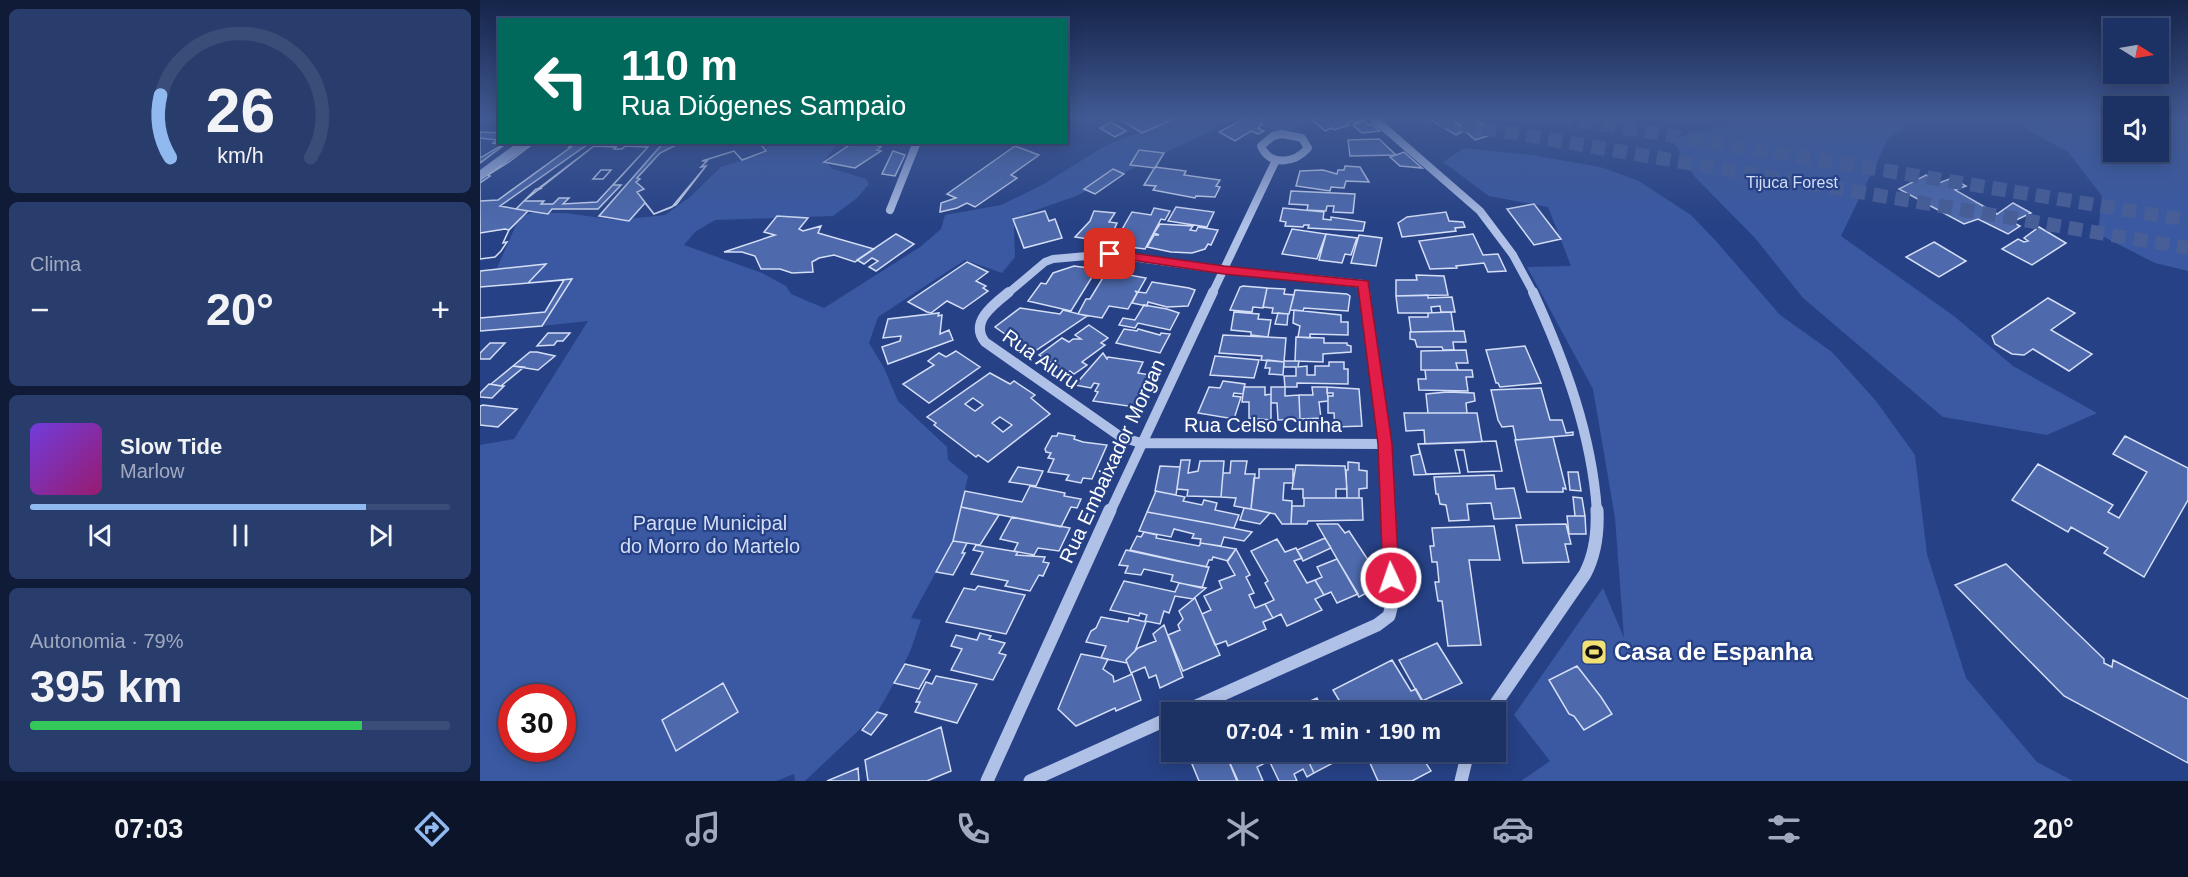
<!DOCTYPE html>
<html lang="pt">
<head>
<meta charset="utf-8">
<style>
	:root { --surface:#1c3164; --page:#293d6d; --text:#f1f3f6; --muted:#a0a9bf; --line:#3a4c78; --accent:#90b9f0 }
	body { margin:0; font-family:Helvetica,sans-serif; background:var(--page); color:var(--text); height:100vh; display:flex; flex-direction:column; font-size:22px; white-space:nowrap }
	* { box-sizing:border-box; margin:0 }
	p { font-size:20px; color:var(--muted) }
	.icon { flex:none; width:33px; height:33px; fill:none; stroke:currentColor; stroke-width:2; stroke-linecap:round; stroke-linejoin:round }
	.map { position:relative; flex:1; overflow:hidden }
	.sheet { display:flex; flex-direction:column; gap:9px; padding:9px; background:#0f1b37; width:480px }
	.sheet>* { flex:none }
	.top-card { position:absolute; left:18px; top:18px; width:570px; height:126px; border-radius:0px; box-shadow:0 3px 15px #0003,0 0 0 2px var(--line); background:#00695c; color:#fff; overflow:hidden }
	.needle { width:39px; rotate:101deg }
	.fabs { position:absolute; left:1623px; top:18px; display:grid; gap:12px }
	.fabs a { display:grid; place-items:center; width:66px; height:66px; border-radius:0px; background:var(--surface); box-shadow:0 3px 15px #0003,0 0 0 2px var(--line); font-size:30px }
	.speed { position:absolute; left:18px; top:684px; display:flex; gap:12px; font-size:30px; font-weight:700; text-align:center }
	.speed>* { display:grid; place-content:center; width:78px; height:78px; border-radius:50%; background:var(--surface); box-shadow:0 3px 15px #0003,0 0 0 2px var(--line); line-height:1 }
	.speed .limit { border:9px solid #d22; background:#fff; color:#111 }
	.pin { position:absolute; display:grid; place-items:center; width:51px; height:51px; color:#fff; margin:-26px; border-radius:12px; box-shadow:0 3px 9px #0006 }
	.me { position:absolute; width:66px; margin:-33px; rotate:357deg; stroke-linejoin:round; filter:drop-shadow(0 0 4px #0008) }
	.turn { display:flex; align-items:center; gap:21px; height:126px; padding:0 24px; font-size:27px }
	.turn .icon { width:78px; height:78px; stroke-width:2.5 }
	.turn b { display:block; font-size:42px; line-height:51px }
	.big { font-size:45px; font-weight:700; line-height:1.1 }
	.sheet .card { flex:1; display:flex; flex-direction:column; justify-content:center; gap:9px; min-width:0; padding:0 21px; border-radius:9px; background:var(--page) }
	.sheet .dial { align-items:center; gap:0 }
	.dial svg { height:156px; overflow:visible; fill:none; stroke:var(--line); stroke-width:7; stroke-linecap:round; text-anchor:middle }
	.dial text { fill:var(--text); stroke:none }
	.song { display:flex; align-items:center; gap:18px }
	.cover { width:72px; height:72px; border-radius:9px; background:linear-gradient(135deg,hsl(260 70% 55%),hsl(320 70% 35%)) }
	.played { height:6px; border-radius:3px; background:linear-gradient(90deg,var(--accent) 80%,var(--line) 80%) }
	.keys { display:flex; justify-content:space-around; direction:ltr }
	.heat { display:flex; justify-content:space-between; align-items:center; font-size:33px; direction:ltr }
	.charge { height:9px; border-radius:4px; background:linear-gradient(90deg,#34c759 79%,var(--line) 0) }
	.trip { position:absolute; left:681px; top:702px; width:345px; height:60px; border-radius:0px; background:var(--surface); box-shadow:0 3px 15px #0003,0 0 0 2px var(--line); font-weight:700; line-height:60px; text-align:center }
	.dock { display:flex; height:96px; justify-content:space-around; align-items:center; background:#0b1428; color:var(--muted) }
	.dock .icon { width:42px; height:42px }
	.dock .on { color:var(--accent) }
	.dock b { font-size:27px; color:var(--text) }
	main { display:flex; flex:1; min-height:0 }
	.map>svg:first-child { display:block }
	.green { fill:#3a59a2; fill-rule:evenodd }
	.building { fill:#4e6aad; stroke:#d4def6; stroke-width:1.5; fill-rule:evenodd }
	.lines { fill:none; stroke-linecap:round; stroke-linejoin:round }
	.highway-tunnel { stroke:#475e97; stroke-width:14; stroke-dasharray:14 8; stroke-linecap:butt }
	.minor-far2 { stroke:#b0c1e8; stroke-width:8 }
	.minor-far1 { stroke:#b0c1e8; stroke-width:10 }
	.minor { stroke:#b0c1e8; stroke-width:13 }
	.route { fill:#e11d48; stroke:#92132f; stroke-width:1.5 }
	.labels { text-anchor:middle; stroke-width:4.5; stroke-linejoin:round; paint-order:stroke }
	.far-park-label { font-size:16px; fill:#d4def6; stroke:#264185 }
	.street-label { font-size:20px; fill:#fff; stroke:#264185 }
	.park-label { font-size:20px; fill:#d4def6; stroke:#264185 }
	.near-poi-label { font-size:24px; font-weight:bold; fill:#fff; stroke:#264185; text-anchor:start }
</style>
</head>
<body>
<main>
<section class="sheet">
<div class="card dial"><svg viewBox="0 0 100 80">
<path d="M14 69A42 42 0 1 1 86 69"/>
<path d="M14 69A42 42 0 0 1 9 37" stroke="#90b9f0"/>
<text x="50" y="56" font-size="32" font-weight="700">26</text>
<text x="50" y="72" font-size="11">km/h</text>
</svg></div>
<div class="card"><p>Clima</p>
<div class="heat"><a>−</a><b class="big">20°</b><a>+</a></div>
</div>
<div class="card">
<div class="song"><i class="cover"></i><div><b>Slow Tide</b><p>Marlow</p></div></div>
<div class="played"></div>
<div class="keys"><svg class="icon" aria-label="previous" viewBox="0 0 24 24"><path d="M18 5L8 12l10 7zM5 5v14"/></svg><svg class="icon" aria-label="pause" viewBox="0 0 24 24"><path d="M8 5v14M16 5v14"/></svg><svg class="icon" aria-label="next" viewBox="0 0 24 24"><path d="M6 5l10 7-10 7zM19 5v14"/></svg></div>
</div>
<div class="card"><p>Autonomia · 79%</p><b class="big">395 km</b><div class="charge"></div></div>
</section>
<div class="map">
<svg width="1708" height="781" viewBox="0 0 1708 781">
	<rect width="100%" height="100%" fill="#264185"/>
	<path class="green" d="M703,117H759L596,196L545,214L534,228L535,257L522,273L485,260L398,317L389,343L404,368L418,401L467,447L468,460L488,476L473,541L431,618L441,620C435,635 432,651 424,663L425,664L397,713L325,781H315L314,774L296,781H0V445L34,439L108,321L62,326L89,279L48,283L55,276L22,272L17,268L39,218L51,213H85L137,220L185,215L210,197L241,167L285,153L288,143H358L344,161L353,169L386,179L389,184L377,198L353,216L235,220L215,232L204,245L282,273L306,286L311,294L344,308L440,247L461,229L465,215L521,205L562,185L628,144ZM32,698H82V748H32Z
		M777,117H833C823,128 802,136 787,128C784,126 780,120 777,117Z
		M1273,117H1452L1436,119L1408,139L1361,236L1474,316L1533,366L1617,413L1567,435L1463,417L1323,298L1275,238L1214,176L1192,139Z
		M1509,117H1633L1634,152H1678L1679,117H1708V271L1675,263L1618,234L1622,196L1588,152L1528,119Z
		M984,148L1051,155L1120,167L1157,180L1211,215L1236,241L1300,315L1352,352L1396,401L1435,455L1447,554L1486,678L1557,762L1593,781H1041L1070,761L1034,715L1123,588L1144,638L1135,518L1113,389L1047,267L1091,266L1068,207L1009,196L963,162Z"/>
	<path class="building" d="M636,117H698L662,133Z
		M768,117L783,119L780,123L783,124L778,128L784,131L778,134L771,131L755,141L739,132Z
		M840,117H885L887,119L875,123L872,121L867,123L869,125L854,130L852,128L845,131L832,120Z
		M946,117H970L985,130L976,135Z
		M977,117H994L1014,134L995,140L972,119Z
		M885,121L888,125L892,124L900,131L882,133L873,125Z
		M631,122L646,131L635,137L620,128Z
		M0,132L20,133V142H28L0,163Z
		M0,138L17,140L13,143L22,145L0,158Z
		M899,139L916,155L870,156L868,140Z
		M53,142H111L20,206L48,211L29,230L23,243L27,242L21,251L15,257L0,259V180Z
		M82,142L91,145L89,147H91L18,200L0,201V183L10,176L8,175L29,162L54,143Z
		M184,142H279L286,151L262,160L254,151L222,161H227L221,167L226,166L192,207L174,214L165,203L149,221L119,216Z
		M202,142H279L286,151L262,160L254,151L222,161H227L221,167L226,166L196,205L174,214L157,192L164,189L156,182L160,179L157,178L180,153Z
		M374,142H388L401,147L397,150L401,151L375,168L344,162Z
		M114,146L136,147L134,149H142L145,146L168,147L133,185H141L118,209H72L68,214L36,209L56,189H60L62,188H59ZM121,170H131L123,179H113Z
		M114,146L136,147L134,149H142L145,146L168,147L117,202L83,204L89,198H79L73,204H61L64,201H44ZM121,170H131L123,179H113Z
		M535,146L559,155L531,175L537,178L495,207L487,203L477,208L460,212L461,203L476,198L467,194Z
		M659,150L684,153L675,168L650,165Z
		M413,151L425,155L415,176L402,174Z
		M924,152L942,168L920,166L910,157Z
		M865,166L880,167L889,182L866,181L864,188L851,187L850,191L816,186L820,171L843,170L857,174L858,170H864Z
		M675,167L706,171L704,175L740,180L736,186L740,187L735,197L716,196L715,198L673,190L676,186L664,185Z
		M633,169L644,174L615,194L604,189Z
		M1446,175L1459,183L1472,178L1486,186L1475,190L1517,214L1533,203L1551,213L1532,222L1540,226L1528,234L1498,219L1484,224L1419,189Z
		M811,191L875,194L873,213L853,212L854,206H847L846,211L827,210L828,205L809,204Z
		M1054,204L1081,239L1054,245L1027,209Z
		M696,207L734,212L727,227L688,221Z
		M674,208L690,211L685,220L681,219L665,249L633,245L652,212L671,215Z
		M803,208L844,212L843,219L851,220V217L885,222L883,231L828,228L829,225H824L823,227L805,226L806,222L800,221Z
		M565,211L569,221L575,219L582,238L544,248L533,219Z
		M614,211L635,213L629,222L637,223L628,242L595,237L610,221Z
		M966,212L969,221L983,222L985,227L975,228L976,231L922,237L918,223L927,217Z
		M297,216L328,218L319,229L323,231L341,226L338,233L394,249L375,262L354,255L339,258L332,262L333,272L312,273L300,269H281L275,256L262,252H244L295,235L284,232Z
		M680,224L713,226L710,230L716,231L718,227L738,230L731,245L728,244L725,249L712,253L691,252L667,247L674,235H679L674,233Z
		M1559,227L1586,243L1552,265L1522,249L1538,239L1544,242L1548,241L1544,238Z
		M25,229L29,230L23,243L27,242L21,251L15,257L0,259V233Z
		M812,229L846,234L837,259L802,254Z
		M416,234L434,244L396,271L389,267L398,261L392,258L384,264L377,260Z
		M846,234L877,238L871,255L865,254L862,263L839,260Z
		M993,234L1003,255L1018,254L1026,271L1008,272L1004,263L976,266L977,268L950,269L939,241Z
		M879,235L902,238L896,266L871,263Z
		M1454,242L1486,261L1459,277L1426,257Z
		M487,262L508,272L496,281L506,286L503,288L508,291L483,309L467,301L451,313L447,312L428,302Z
		M66,264L48,283L92,279L62,326L0,331V271Z
		M594,266L617,269L591,311L548,301L561,283L566,284L573,273Z
		M627,271L666,278L658,292L655,291L657,293L648,309L629,306L622,318L598,314L606,299H610Z
		M936,275L964,276L968,295L916,296V280H937Z
		M84,280L65,312L0,318V287Z
		M672,282L709,288L715,290L708,306L687,307L668,302L667,306L652,303L658,292L666,293Z
		M763,286L787,288L783,308L773,307L772,312L750,310L760,287Z
		M787,288L805,289L804,294L814,295L809,314L792,313L793,308L783,307Z
		M815,290L867,294L870,296L868,311L824,308L823,311L810,310Z
		M948,295V298L972,297L975,312H961L960,306L951,307L952,313H918L916,296Z
		M1568,298L1595,313L1571,330L1612,354L1589,371L1553,349L1544,355L1532,354L1515,344L1512,336Z
		M664,305L687,309L699,313L690,330L658,323L655,328L639,325L643,318L655,320Z
		M540,308L580,314L583,310L607,316L552,353L515,327Z
		M814,310L861,315V322H868V335L830,334V338L818,337L820,326L813,323Z
		M754,312L779,314L778,319L791,320L788,337L771,335V332L751,330Z
		M971,312L974,331L931,332L929,317H948V313Z
		M459,313L458,316L462,315L460,334L469,330L473,340L408,364L402,347L420,341L421,336L403,338L408,319Z
		M798,313L808,314L807,325L795,324Z
		M609,325L628,338L621,343L625,345L602,362L607,365L594,374L590,371L588,373L559,355L582,338L589,342L593,339H601L595,335Z
		M644,329L657,331L658,329L680,335L681,333L690,334L680,353L636,343Z
		M984,331L986,342H973L974,350H963L962,347H937L935,340L930,339V332Z
		M68,333H90L83,341H77L74,345L57,346Z
		M743,335L806,338L804,362L781,360L782,356L739,353Z
		M816,337L844,338V343H867V345L871,346V352L843,354V362L815,361Z
		M10,343H25L10,359H0V353Z
		M1045,346L1061,383L1020,387L1018,383H1016L1006,350Z
		M986,350L988,363H976L978,370H941V351Z
		M476,351L500,367L449,403L423,384L454,365L448,361L459,353L466,357Z
		M50,352H57L75,356L58,370L33,366Z
		M623,353L627,359L628,357L663,362L658,373L670,375L655,407L613,401L618,392L615,391L619,384L614,383L611,388L595,385Z
		M735,356L779,360L774,378L730,375Z
		M787,360L804,362L803,375L789,374L790,368H785Z
		M804,361H819L818,367L827,366V375H835V366H849V362H864V369H868V384L817,383V387H805L804,376H816V367H804Z
		M33,366L44,367L21,386L11,384Z
		M945,370H992L993,377H986L988,391L939,390L938,379H946Z
		M510,373L530,384L534,381L555,395L551,398L570,414L508,462L498,455L496,457L454,425L456,423L447,417ZM493,398L503,405L495,411L485,404ZM520,417L532,425L523,432L512,423Z
		M743,381L765,384L763,394L754,393L753,396L761,397L754,419L718,413L729,387L740,388Z
		M9,384L21,386H24L12,398L0,397V393Z
		M764,387H785V395L791,394V420L769,418V402H762Z
		M791,387H805V396L819,395L820,419L798,420L797,403H791Z
		M832,387H847L848,401L839,402L841,418L820,419L819,395H833Z
		M847,387L879,389L882,426L855,427L854,413H848V396H853V393H847Z
		M1061,388L1070,420H1082L1086,433L1093,432V435L1036,440L1033,426L1022,427L1018,420L1011,390Z
		M967,392L994,393L995,401L986,403L987,413H948L946,394Z
		M3,405L37,409L18,427L0,425V406Z
		M924,413H997L1002,442L945,444L944,430L926,431Z
		M578,433L595,436L594,439L603,442L627,445L612,479L603,478L601,483L586,480L589,475L568,472L574,459L568,458L571,453L566,452L565,449L572,436H577Z
		M1645,436L1708,468V500L1664,577L1624,553L1628,548L1591,527L1588,532L1532,500L1558,464L1633,505L1628,512L1639,518L1667,472L1633,454Z
		M1073,437L1086,489L1083,488V492H1047L1035,440Z
		M1016,441L1022,471L988,472L984,450H975L980,473L946,474L938,444Z
		M1016,441L1022,471L988,472L984,450H975L980,473L934,475L931,456L940,454L938,444Z
		M701,460H710L708,473L718,471L720,461H744L741,497L707,496L708,490L697,489Z
		M751,461H767L765,474H775L771,509L754,506L756,498L741,497L743,473H750Z
		M868,462L879,463V470L887,471V488L879,489V498H867L866,470H868Z
		M816,465L865,466L867,489H856V498H823V489H812Z
		M680,466L700,467L696,495L675,491Z
		M538,467L563,471L556,486L529,482Z
		M779,469H813V483H804L803,500L812,501L811,524H802L795,514L771,509L774,478H779Z
		M1088,472H1098L1101,491L1090,490Z
		M1014,475L1016,489L1034,488L1041,518L1014,519L1011,503L987,504L989,520L969,521L966,505L960,504L958,494H956L954,477Z
		M550,486L585,493L584,496L601,499L597,508L591,507L581,527L481,507L485,491L542,502Z
		M676,491L705,497L703,501L722,505L724,500L737,503L735,510L759,515L754,528L667,512Z
		M1093,497L1102,498L1105,516H1095Z
		M824,498H882L883,520L828,521L827,524H811L812,506H824Z
		M481,507L519,515L500,545L473,541Z
		M764,508L771,509L790,513L780,524L760,520Z
		M667,512L728,523L772,532L764,541L744,537L741,546L720,543L721,539L712,538L714,534L694,529L691,537L659,531Z
		M1087,516H1105L1106,534H1089Z
		M532,517L590,528L579,551L558,548L554,555L534,551L538,543L520,539Z
		M837,524H858L865,533L869,531L894,569L891,570L899,581L894,589L879,597Z
		M1086,524L1091,544H1085L1089,562L1043,563L1036,525Z
		M1014,526L1020,560H989L1001,645L968,646L962,601H958L955,582H959L957,562H952L950,546H954L952,528Z
		M664,532L677,535L676,538L719,546L721,543L756,549L748,561L733,557L732,560H729L726,567L650,550L657,536L661,537Z
		M845,538L851,548L823,561L817,550Z
		M797,539L805,552L816,548L822,558L814,561L827,583L835,580L844,595L835,599L842,610L807,626L801,614L793,618L785,604L794,600L785,583L788,581L771,551Z
		M473,541L487,543L482,553H485L473,575L456,572Z
		M496,545L538,552L536,555L565,557L563,562L569,563L563,576L559,575L550,591L525,586L528,581L491,574L503,552L493,550Z
		M756,549L770,575L766,577L774,593L769,595L775,608L785,604L793,618L783,622L786,629L748,646L746,641L735,645L722,614L731,610L724,596L742,588L739,581L755,575L747,561Z
		M646,550L697,561L729,567L722,588L691,581L693,575L664,569L661,575L645,573L648,566L639,565Z
		M857,559L878,594L857,603L851,592L844,595L835,580L842,577L837,567Z
		M1526,564L1624,659V663L1632,667L1633,660L1708,699V763L1584,696L1475,585Z
		M644,581L695,592L699,583L726,588L713,599L695,596L689,613L684,611L680,624L665,621L667,615L660,613L659,616L630,610Z
		M498,586L545,595L526,634L466,622L484,588L495,590Z
		M715,598L740,655L703,671L688,635L700,630L698,625L703,619L699,611Z
		M621,617L648,622L649,618L666,622L655,651L646,660L647,663L621,658L626,646L606,642L611,631L616,628Z
		M684,625L703,677L680,688L676,675L669,678L665,667L651,673L646,660L658,648L676,641L673,634Z
		M500,633L511,636L509,639L525,643L519,653L526,655L513,680L471,670L482,649L471,646L476,635L497,640Z
		M957,643L982,683L942,701L919,660Z
		M601,654L628,659L623,669L633,676L634,682L652,674L661,700L636,711L635,708L596,726L578,709Z
		M912,660L931,691L936,689L949,712H918L915,709L908,712H866L853,690Z
		M425,664L450,670L439,689L414,683Z
		M1097,666L1121,697L1132,714L1104,730L1094,716L1089,714L1069,680Z
		M456,676L497,684L477,723L435,712L440,702H436L446,682L452,684Z
		M243,683L258,712L196,751L182,720Z
		M837,698L844,712H806Z
		M397,712L407,715L391,735L382,730Z
		M461,727L471,771L447,781H388L385,760Z
		M737,752H745L757,781H719L712,764Z
		M745,752H785L789,761L777,767L783,781H758Z
		M785,752H824L834,773L827,777L823,769L814,774L817,781H799Z
		M824,752H847L853,763L834,773Z
		M885,752H939L951,771L932,781H898Z
		M378,768L379,781H347Z"/>
	<g class="lines">
		<path class="highway-tunnel" d="M938,117L1708,248
			M1078,117L1708,220"/>
		<path class="minor-far2" d="M892,117L1000,211L1033,255L1054,294
			M802,134L822,138L828,148C815,163 790,167 781,146L793,136Z
			M0,175L45,142
			M410,210L437,142
			M527,294L565,262L573,259L630,254L744,270L884,284L885,294
			M732,294L796,160"/>
		<path class="minor-far1" d="M529,292C514,304 489,322 505,342L641,437L661,443L905,444
			M885,292L905,444
			M1053,292C1085,362 1112,435 1117,512
			M905,444L908,512
			M630,512L733,292"/>
		<path class="minor" d="M703,712L897,625L909,616L913,600L908,510
			M1010,712L1105,574C1115,555 1118,532 1117,510
			M507,781L630,510
			M550,781L692,717
			M981,781L988,752"/>
	</g>
	<linearGradient id="sky" x2="0" y2="1"><stop stop-color="#152449"/><stop offset="0.52" stop-color="#415a94"/><stop offset="1" stop-color="#415a94" stop-opacity="0"/></linearGradient>
	<rect width="1708" height="226" fill="url(#sky)"/>
	<path class="route" d="M630,250L744,266L888,281L912,444L919,578L917,583L911,585L906,583L903,578L898,444L878,287L744,274L625,256V251Z"/>
	<defs>
		<symbol id="stadium-square" viewBox="-11 -11 22 22"><rect x="-9" y="-9" width="18" height="18" rx="4" fill="#f1e075" stroke="#264185"/><path d="M0-5a6.5 5 0 1 0 0 10a6.5 5 0 1 0 0-10ZM-3.5-1.8h7v3.6h-7Z" fill="#111"/></symbol>
	</defs>
	<g fill-rule="evenodd">
		<use href="#stadium-square" x="1099" y="637" width="30" height="30"/>
	</g>
	<g class="labels">
		<g class="far-park-label">
			<text x="1312" y="188">Tijuca Forest</text>
		</g>
		<g class="street-label">
			<text transform="translate(561 359) rotate(35)" y="7">Rua Aiuru</text>
			<text x="783" y="432">Rua Celso Cunha</text>
			<text transform="translate(632 461) rotate(-65)" y="7">Rua Embaixador Morgan</text>
		</g>
		<g class="park-label">
			<text x="230" y="530">Parque Municipal<tspan x="230" dy="23">do Morro do Martelo</tspan></text>
		</g>
		<g class="near-poi-label">
			<text x="1134" y="660">Casa de Espanha</text>
		</g>
	</g>
</svg>
<div class="fabs">
<a><svg class="needle" viewBox="-14 -14 28 28"><path d="M0-13l5 13h-10z" fill="#e53935"/><path d="M0 13l5-13h-10z" fill="#a0a9bf"/></svg></a>
<a><svg class="icon" aria-label="sound" viewBox="0 0 24 24"><path d="M4 9h4l5-4v14l-5-4H4zM17 9q2 3 0 6"/></svg></a>
</div>
<div class="speed"><div class="limit">30</div></div>
<div class="pin" style="left:630px;top:254px;background:#d93025"><svg class="icon" aria-label="arrive" viewBox="0 0 24 24"><path d="M6 21V4h12l-3 4 3 4H6"/></svg></div>
<svg class="me" style="left:911px;top:578px" viewBox="-20 -20 40 40"><circle r="17" fill="#e11d48" stroke="#fff" stroke-width="3"/><path d="M0-11L8 9 0 5-8 9z" fill="#fff"/></svg>
<div class="trip">07:04 · 1 min · 190 m</div>
<div class="top-card">
<div class="turn"><svg class="icon" aria-label="left" viewBox="0 0 24 24"><path d="M17 20v-9H6M10 6l-5 5 5 5"/></svg><div><b>110 m</b>Rua Diógenes Sampaio</div></div>
</div>
</div>
</main>
<nav class="dock">
<b>07:03</b>
<svg class="icon on" aria-label="directions" viewBox="0 0 24 24"><path d="M12 3l9 9-9 9-9-9zM9 14v-3h6M13 9l2 2-2 2"/></svg>
<svg class="icon" aria-label="music" viewBox="0 0 24 24"><path d="M9 18V5l10-2v13"/><circle cx="6" cy="18" r="3"/><circle cx="16" cy="16" r="3"/></svg>
<svg class="icon" aria-label="phone" viewBox="0 0 24 24"><path d="M5 4h4l2 5-3 2q2 4 5 5l2-3 5 2v4C11 20 4 13 5 4z"/></svg>
<svg class="icon" aria-label="climate" viewBox="0 0 24 24"><path d="M12 3v18M4 7l16 10M4 17L20 7"/></svg>
<svg class="icon" aria-label="car" viewBox="0 0 24 24"><path d="M5 17H2v-5l4-1 3-4h7l3 4 3 1v5h-3M9 17h6M6 11h13"/><circle cx="7" cy="17" r="2"/><circle cx="17" cy="17" r="2"/></svg>
<svg class="icon" aria-label="filters" viewBox="0 0 24 24"><path d="M4 7h16M4 17h16"/><circle cx="9" cy="7" r="2"/><circle cx="15" cy="17" r="2"/></svg>
<b>20°</b>
</nav>
</body>
</html>
